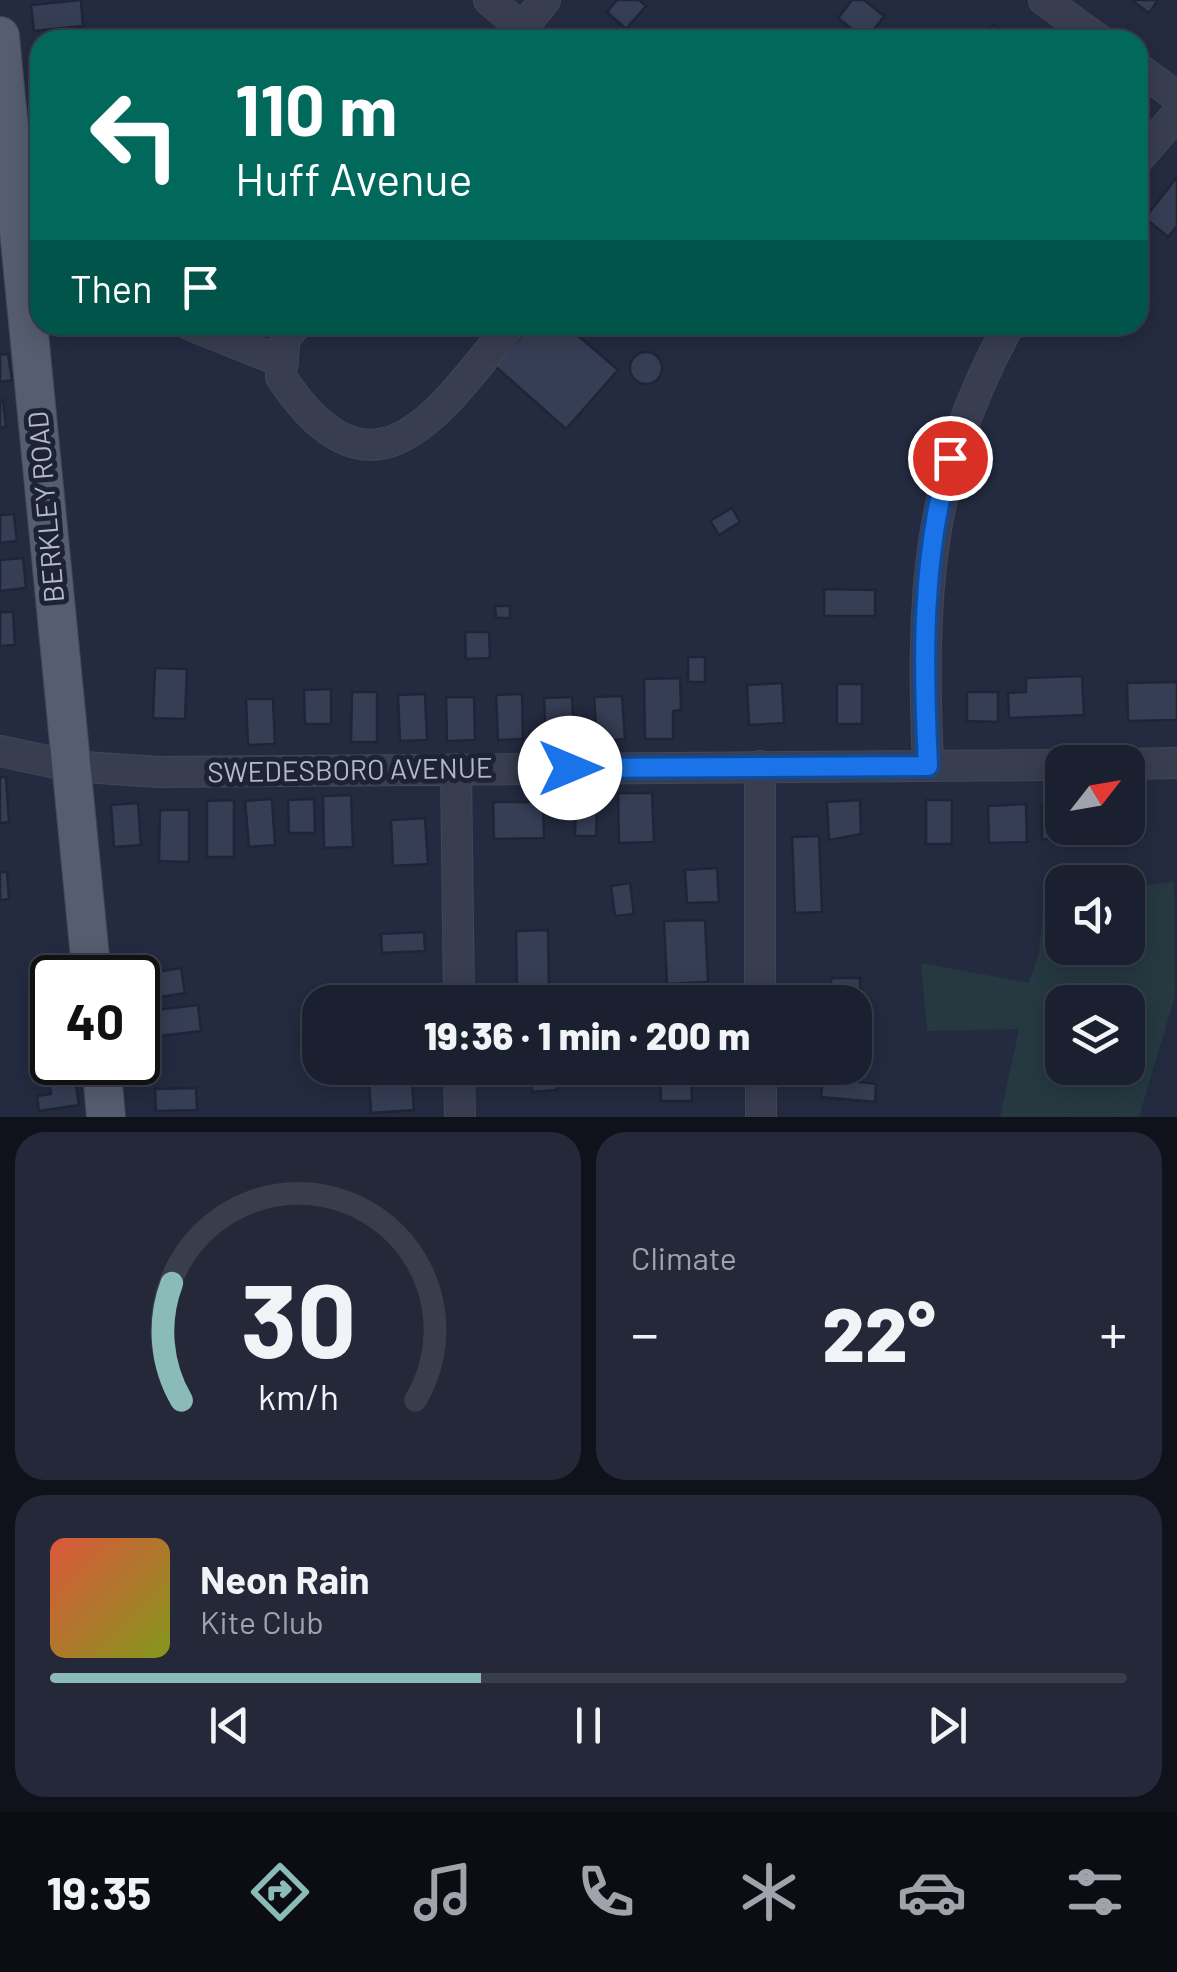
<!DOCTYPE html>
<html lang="en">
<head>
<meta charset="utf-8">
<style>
	:root { --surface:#1b2030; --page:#242838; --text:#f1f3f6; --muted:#a0a3ab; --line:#393e4c; --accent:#8bbbb9 }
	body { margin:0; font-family:Barlow,sans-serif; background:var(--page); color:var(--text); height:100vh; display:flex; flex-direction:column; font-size:38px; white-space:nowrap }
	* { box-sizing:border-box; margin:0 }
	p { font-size:32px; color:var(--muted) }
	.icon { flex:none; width:55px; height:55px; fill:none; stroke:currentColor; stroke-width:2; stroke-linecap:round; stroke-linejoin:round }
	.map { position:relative; height:1117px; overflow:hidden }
	.drawer { display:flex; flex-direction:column; gap:15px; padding:15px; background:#0f121a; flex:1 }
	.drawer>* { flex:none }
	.banner { position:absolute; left:30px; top:30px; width:1118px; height:305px; border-radius:30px; box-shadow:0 5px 25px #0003,0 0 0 2px var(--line); background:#00695c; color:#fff; overflow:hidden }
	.needle { width:65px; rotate:59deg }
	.fabs { position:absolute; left:1045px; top:745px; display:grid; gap:20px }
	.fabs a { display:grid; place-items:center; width:100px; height:100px; border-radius:20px; background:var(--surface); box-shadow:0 5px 25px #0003,0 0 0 2px var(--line); font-size:50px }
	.speed { position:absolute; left:30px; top:955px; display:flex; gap:20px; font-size:50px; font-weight:700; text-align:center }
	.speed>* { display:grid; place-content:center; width:130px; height:130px; border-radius:50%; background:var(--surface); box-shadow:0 5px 25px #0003,0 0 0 2px var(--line); line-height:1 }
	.speed .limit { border:5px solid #111; border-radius:15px; background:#fff; color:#111 }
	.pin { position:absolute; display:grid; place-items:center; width:85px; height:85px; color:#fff; margin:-42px; border:5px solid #fff; border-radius:50%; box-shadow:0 2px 10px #0007 }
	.me { position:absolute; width:110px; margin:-55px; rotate:90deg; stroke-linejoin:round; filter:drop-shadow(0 0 8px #0008) }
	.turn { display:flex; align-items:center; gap:35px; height:210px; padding:0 40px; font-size:45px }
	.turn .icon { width:130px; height:130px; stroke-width:2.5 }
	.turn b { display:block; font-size:70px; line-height:85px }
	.then { display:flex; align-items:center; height:95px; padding:0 40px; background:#0003; gap:20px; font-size:38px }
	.big { font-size:75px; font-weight:800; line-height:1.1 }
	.drawer .card { flex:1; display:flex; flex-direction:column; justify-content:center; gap:15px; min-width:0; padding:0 35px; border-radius:30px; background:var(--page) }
	.drawer .dial { align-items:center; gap:0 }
	.dial svg { height:260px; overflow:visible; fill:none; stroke:var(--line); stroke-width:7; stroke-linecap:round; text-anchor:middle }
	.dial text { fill:var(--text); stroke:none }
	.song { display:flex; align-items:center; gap:30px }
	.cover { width:120px; height:120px; border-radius:15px; background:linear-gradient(135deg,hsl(10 70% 55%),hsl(70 70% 35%)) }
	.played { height:10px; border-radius:5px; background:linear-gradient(90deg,var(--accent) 40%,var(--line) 40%) }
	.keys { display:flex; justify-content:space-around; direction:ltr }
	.heat { display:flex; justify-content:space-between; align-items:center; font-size:55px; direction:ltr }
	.drawer .tiles { flex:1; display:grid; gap:15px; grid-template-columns:1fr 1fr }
	.card:last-child { grid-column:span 2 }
	.trip { position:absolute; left:302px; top:985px; width:570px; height:100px; border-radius:30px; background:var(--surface); box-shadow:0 5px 25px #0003,0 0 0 2px var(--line); font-weight:800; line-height:100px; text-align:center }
	.tabs { display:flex; height:160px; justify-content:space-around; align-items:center; background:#0b0d13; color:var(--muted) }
	.tabs .icon { width:70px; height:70px }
	.tabs .on { color:var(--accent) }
	.tabs b { font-size:45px; color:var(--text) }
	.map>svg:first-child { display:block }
	.green { fill:#263941; fill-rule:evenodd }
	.building { fill:#363e56; stroke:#1f2537; stroke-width:2.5 }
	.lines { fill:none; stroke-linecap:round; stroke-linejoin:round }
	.minor-casing { stroke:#414759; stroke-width:32 }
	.major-casing { stroke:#414759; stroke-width:40 }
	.minor { stroke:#383e50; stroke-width:30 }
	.major { stroke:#565d70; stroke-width:38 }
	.route-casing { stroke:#114b97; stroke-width:25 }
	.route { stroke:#1a73e8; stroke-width:18 }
	.labels { text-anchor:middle; stroke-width:10; stroke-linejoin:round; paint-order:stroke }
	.street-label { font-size:28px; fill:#b4b9ca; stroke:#1d2335 }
</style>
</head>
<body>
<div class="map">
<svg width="1177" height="1117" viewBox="0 0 1177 1117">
	<rect width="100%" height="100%" fill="#242b40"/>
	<path class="green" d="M1174,882L1175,996L1139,1117H1000L1019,1029L927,1031L921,963L1029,983L1039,951L1045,894L1062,892V948H1128V887ZM1062,1002H1128V1068H1062Z"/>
	<path class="building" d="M81,0L83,26L34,31L31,5Z
		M617,0H639L646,6L626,29L607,12Z
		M852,0H864L884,16L866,40L838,18Z
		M1131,0H1158L1149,13Z
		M993,25L1013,40H982Z
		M1177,177V226L1168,237L1145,218Z
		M531,325H566L618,370L566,429L495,366Z
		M630 368a16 16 0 1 1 32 0a16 16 0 1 1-32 0Z
		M8,354L12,380L0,382V355Z
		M3,400L6,427L0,428V401Z
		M732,508L740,522L719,535L710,521Z
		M14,514L17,541L0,543V515Z
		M23,558L26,588L0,591V560Z
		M824,589L875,590V616H824Z
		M495,606H510V618H496Z
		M0,612H13L15,645L0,646Z
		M465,632H489L490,658L466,659Z
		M688,657H705V682H688Z
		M155,668L187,669L185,719L153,718Z
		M1082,676L1084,715L1009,718L1008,693L1026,692V678Z
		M680,678L681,710L673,711V739H645L644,679Z
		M1177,682V720L1128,721L1127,683Z
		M782,683L784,723L749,725L747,685Z
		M837,684H862V724H837Z
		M331,689V724H305L304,690Z
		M352,692H377V742H351Z
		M967,692H998V722L967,721Z
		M425,694L427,740L400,741L398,695Z
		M522,694L523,739L498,740L496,695Z
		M622,696L625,739L597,741L594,697Z
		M446,697H474L475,740L447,741Z
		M572,697L574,740L546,741L544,698Z
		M246,699H273L275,744L248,745Z
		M0,777H6L9,822L0,823Z
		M618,793H652L654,842L619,843Z
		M351,795L353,847L324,848L323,796Z
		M272,799L275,845L249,847L245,801Z
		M314,799L315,833H289L288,800Z
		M234,800V857H207V801Z
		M860,800L861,834L829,840L827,802Z
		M926,800H952V844H926Z
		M493,802H543L544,838L494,839Z
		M576,802L597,803L596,836H575Z
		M138,803L141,845L114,847L111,805Z
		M1128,803H1144L1145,836H1102L1101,828H1128Z
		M1026,804L1027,842L989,843L988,806Z
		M1042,805H1062V828H1079V839H1042Z
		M160,810H189V862L159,861Z
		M425,818L428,864L393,866L391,820Z
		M819,836L822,912L795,913L792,837Z
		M717,868L719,902L687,903L685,870Z
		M0,872H7L9,899L0,900Z
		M630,883L634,914L615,916L611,886Z
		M705,920L708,982L667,984L664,921Z
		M548,930L549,989L517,990L516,931Z
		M424,932L425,951L382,953L381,934Z
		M181,968L185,993L141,1000L137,975Z
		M831,978H860V1030H855V1002H831Z
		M198,1005L201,1031L143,1038L140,1012Z
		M855,1052H862L859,1082L876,1084L875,1102L821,1097L823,1068H855Z
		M379,1068H411L414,1110L371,1113L369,1081L380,1080Z
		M530,1068H570V1075H556L557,1090L532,1092Z
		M660,1068H691L692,1101H661Z
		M75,1079L79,1105L39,1111L37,1096L51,1094L49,1083Z
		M196,1088L197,1110L156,1111L155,1089Z"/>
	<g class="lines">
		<defs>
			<path id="minor" d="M489,0L522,28
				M1044,0L1099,40
				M513,40L545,0
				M1138,68L1177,97
				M1138,159L1177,114
				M190,325L283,362
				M296,325L285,338L281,377C373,516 440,412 510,325
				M0,751L70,766L158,772L1062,765
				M1128,764L1177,763
				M760,766V1002
				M928,766C921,596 925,479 1009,325
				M456,769L459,1002
				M459,1068L460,1117
				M761,1068V1117"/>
			<path id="major" d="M0,36L92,978
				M101,1062L106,1117"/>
		</defs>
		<use href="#minor" class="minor-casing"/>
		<use href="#major" class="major-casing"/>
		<use href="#minor" class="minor"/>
		<use href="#major" class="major"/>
	</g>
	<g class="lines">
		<defs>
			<path id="route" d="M570,768L928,766C923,663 921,559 950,458"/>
		</defs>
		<use href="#route" class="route-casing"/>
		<use href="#route" class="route"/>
	</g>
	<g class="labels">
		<g class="street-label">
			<text transform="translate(46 507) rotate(-95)" y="10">BERKLEY ROAD</text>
			<text transform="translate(350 770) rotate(-1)" y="10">SWEDESBORO AVENUE</text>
		</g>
	</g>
</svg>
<div class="fabs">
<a><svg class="needle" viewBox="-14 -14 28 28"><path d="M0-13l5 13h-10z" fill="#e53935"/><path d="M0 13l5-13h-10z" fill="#a0a3ab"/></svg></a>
<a><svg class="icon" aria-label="sound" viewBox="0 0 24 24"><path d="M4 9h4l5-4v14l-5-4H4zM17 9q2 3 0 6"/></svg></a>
<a><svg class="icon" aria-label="layers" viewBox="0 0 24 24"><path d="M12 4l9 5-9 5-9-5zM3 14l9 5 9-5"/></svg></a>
</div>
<div class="speed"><div class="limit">40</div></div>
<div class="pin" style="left:950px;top:458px;background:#d93025"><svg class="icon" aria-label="arrive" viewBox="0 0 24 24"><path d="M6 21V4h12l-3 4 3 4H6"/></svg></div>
<svg class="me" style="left:570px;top:768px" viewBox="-20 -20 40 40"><circle r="19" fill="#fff"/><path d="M0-13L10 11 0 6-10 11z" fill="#1a73e8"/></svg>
<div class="trip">19:36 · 1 min · 200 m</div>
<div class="banner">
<div class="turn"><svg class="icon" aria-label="left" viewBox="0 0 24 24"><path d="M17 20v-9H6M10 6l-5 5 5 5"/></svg><div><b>110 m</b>Huff Avenue</div></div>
<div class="then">Then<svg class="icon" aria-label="arrive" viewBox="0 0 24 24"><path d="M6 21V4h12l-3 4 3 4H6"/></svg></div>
</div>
</div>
<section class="drawer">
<div class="tiles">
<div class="card dial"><svg viewBox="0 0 100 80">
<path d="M14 69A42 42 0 1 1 86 69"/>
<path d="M14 69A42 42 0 0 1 11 33" stroke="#8bbbb9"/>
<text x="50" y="56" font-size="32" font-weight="700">30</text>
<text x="50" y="72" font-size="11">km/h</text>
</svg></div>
<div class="card"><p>Climate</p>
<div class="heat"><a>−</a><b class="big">22°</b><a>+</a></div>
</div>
<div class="card">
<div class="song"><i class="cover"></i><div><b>Neon Rain</b><p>Kite Club</p></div></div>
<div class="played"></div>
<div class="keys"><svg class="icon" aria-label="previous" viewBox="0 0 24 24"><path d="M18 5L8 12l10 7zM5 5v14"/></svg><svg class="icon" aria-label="pause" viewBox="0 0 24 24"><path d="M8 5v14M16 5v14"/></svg><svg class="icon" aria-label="next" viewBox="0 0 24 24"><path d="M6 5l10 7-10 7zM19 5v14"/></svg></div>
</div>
</div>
</section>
<nav class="tabs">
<b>19:35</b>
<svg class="icon on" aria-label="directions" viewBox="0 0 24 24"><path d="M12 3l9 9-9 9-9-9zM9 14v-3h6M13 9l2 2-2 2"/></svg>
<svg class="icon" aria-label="music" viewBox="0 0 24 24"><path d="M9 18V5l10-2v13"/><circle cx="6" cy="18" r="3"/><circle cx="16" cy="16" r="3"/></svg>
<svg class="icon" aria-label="phone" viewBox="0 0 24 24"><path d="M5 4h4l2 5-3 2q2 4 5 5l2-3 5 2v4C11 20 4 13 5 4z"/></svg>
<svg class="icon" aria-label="climate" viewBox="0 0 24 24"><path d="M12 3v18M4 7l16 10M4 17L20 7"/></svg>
<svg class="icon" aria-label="car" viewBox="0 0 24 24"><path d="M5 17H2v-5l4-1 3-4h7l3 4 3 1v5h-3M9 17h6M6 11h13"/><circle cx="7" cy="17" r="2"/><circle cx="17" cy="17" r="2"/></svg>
<svg class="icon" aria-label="filters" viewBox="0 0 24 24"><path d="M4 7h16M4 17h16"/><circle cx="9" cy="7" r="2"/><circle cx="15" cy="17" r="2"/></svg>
</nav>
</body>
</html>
